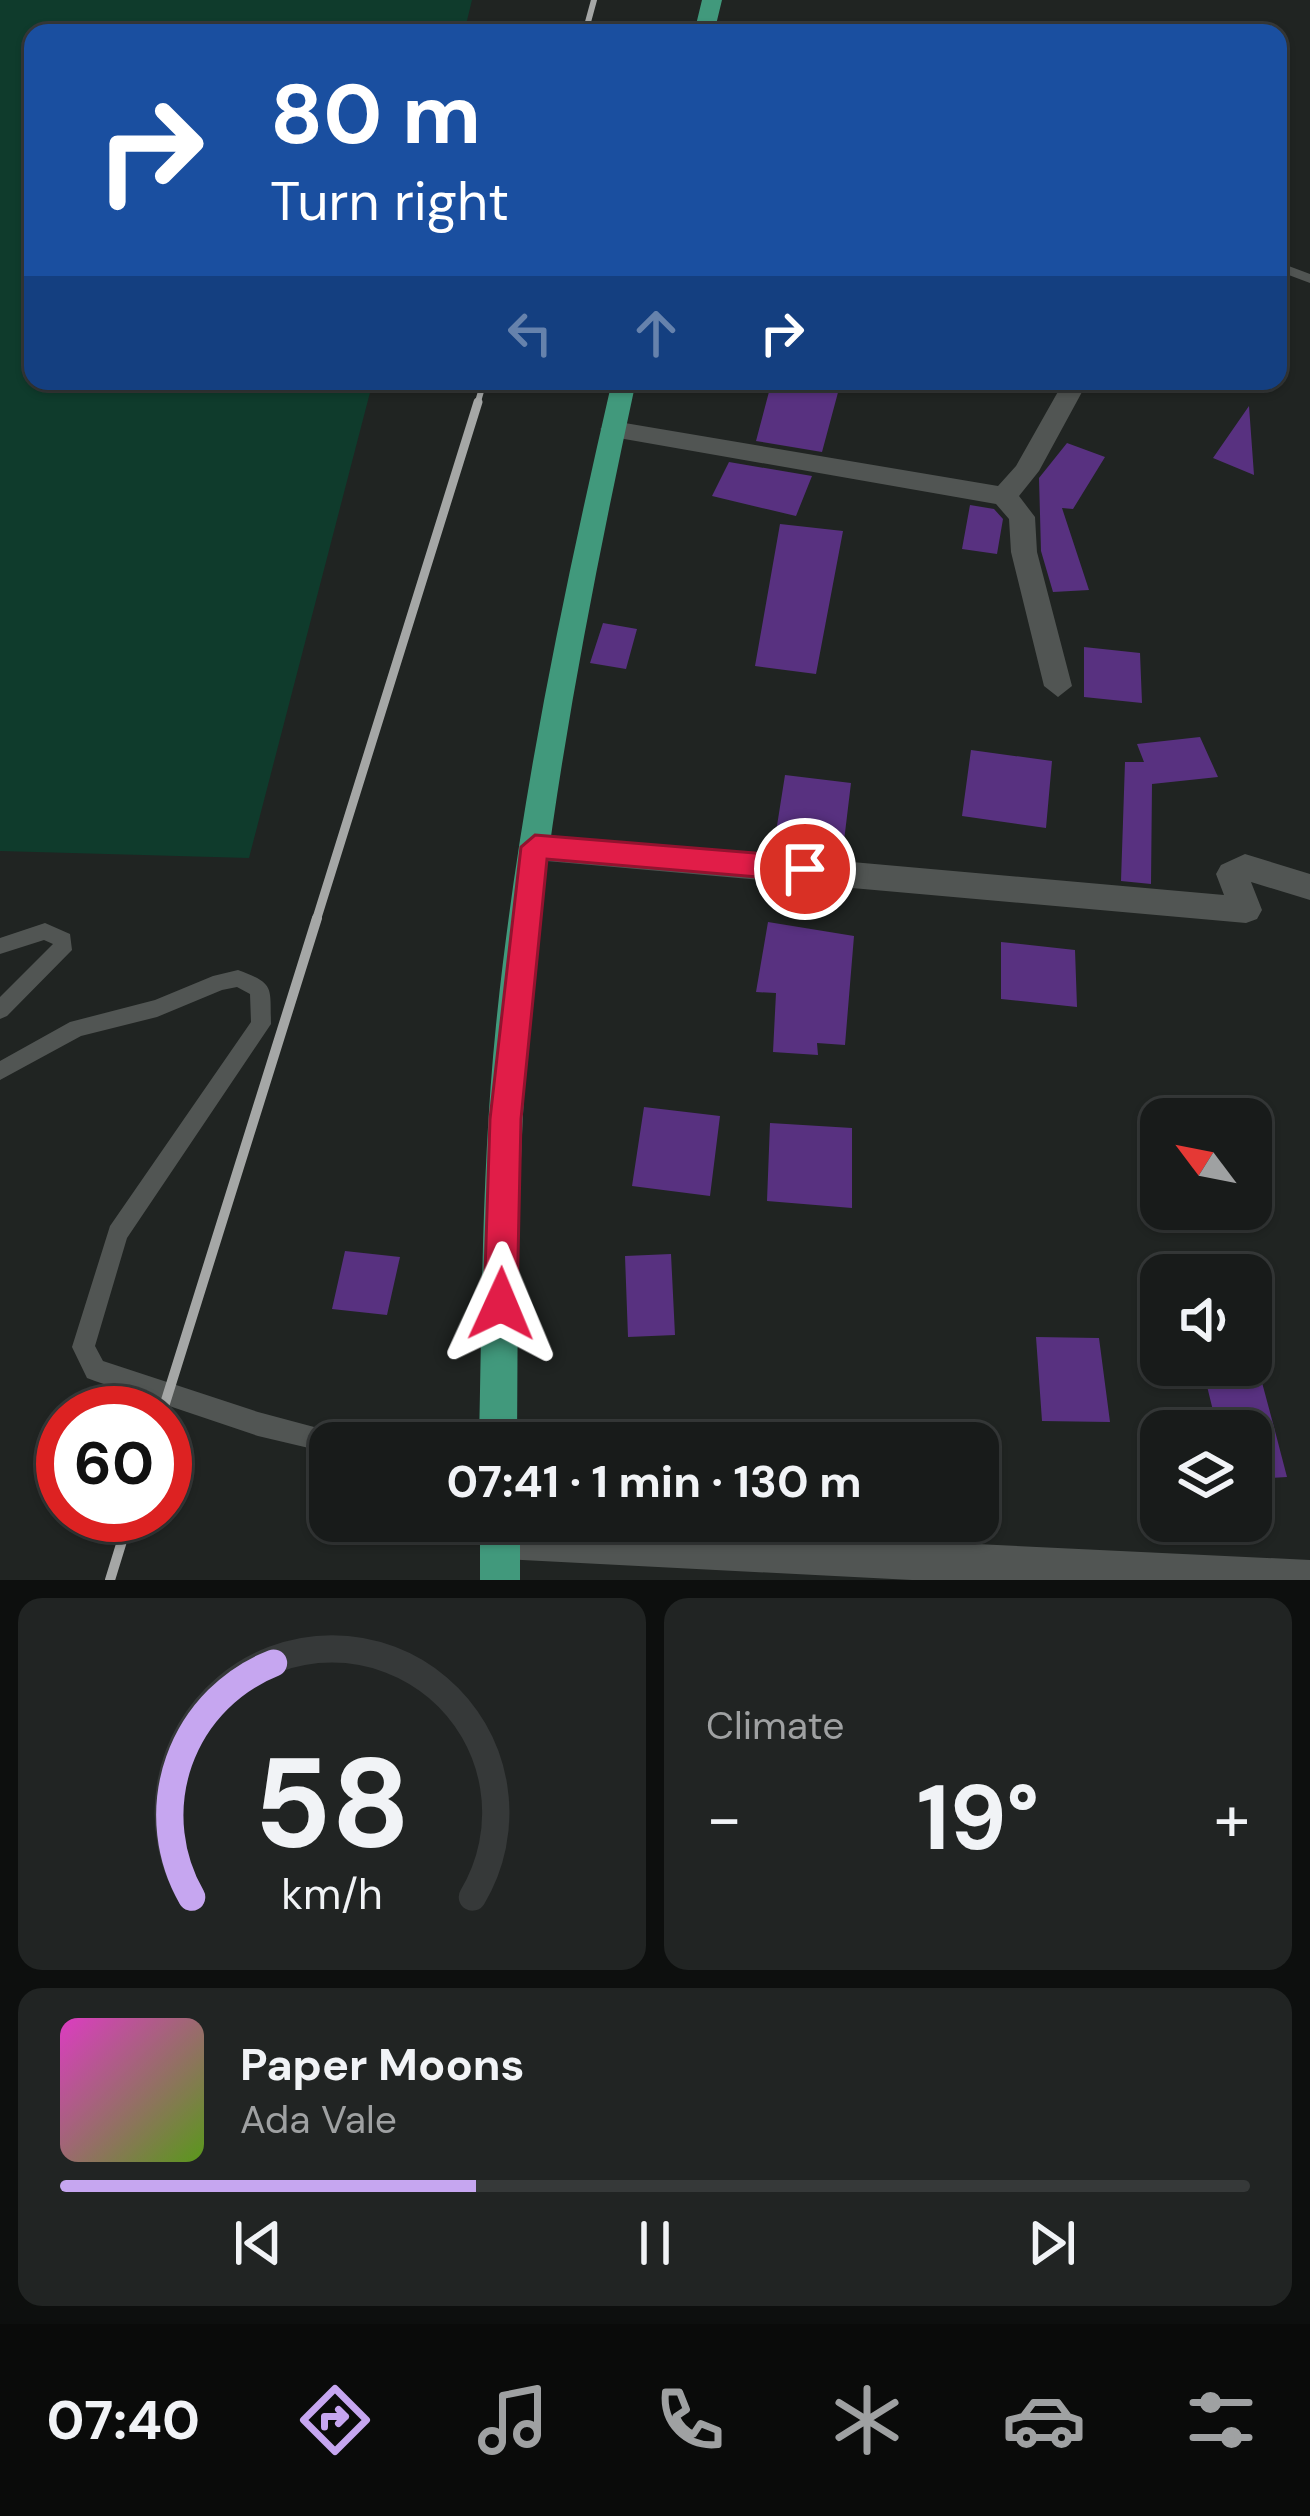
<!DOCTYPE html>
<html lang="en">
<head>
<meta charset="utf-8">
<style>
	:root { --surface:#181b1a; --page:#212423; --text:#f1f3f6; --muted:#9fa1a2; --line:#363939; --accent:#c6a6f0 }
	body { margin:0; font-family:"DM Sans",sans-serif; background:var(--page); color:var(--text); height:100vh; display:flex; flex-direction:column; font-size:45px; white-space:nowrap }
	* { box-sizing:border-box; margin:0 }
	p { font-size:39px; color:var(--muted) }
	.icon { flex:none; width:66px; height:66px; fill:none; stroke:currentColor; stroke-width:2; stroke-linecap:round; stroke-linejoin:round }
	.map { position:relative; height:1580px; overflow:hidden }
	.panel { display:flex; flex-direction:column; gap:18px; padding:18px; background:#0d0f0e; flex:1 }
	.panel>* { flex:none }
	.hud { position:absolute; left:24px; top:24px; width:1263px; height:366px; border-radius:24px; box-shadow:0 3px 9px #0004,0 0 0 3px var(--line); background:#1a4fa0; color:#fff; overflow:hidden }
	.needle { width:78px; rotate:302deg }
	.buttons { position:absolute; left:1140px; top:1098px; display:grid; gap:24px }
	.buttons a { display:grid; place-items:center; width:132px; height:132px; border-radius:24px; background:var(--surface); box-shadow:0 3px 9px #0004,0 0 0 3px var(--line); font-size:60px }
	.speed { position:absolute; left:36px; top:1386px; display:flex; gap:24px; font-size:60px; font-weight:700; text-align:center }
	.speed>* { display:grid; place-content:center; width:156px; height:156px; border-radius:50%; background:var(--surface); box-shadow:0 3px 9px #0004,0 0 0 3px var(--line); line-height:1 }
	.speed .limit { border:18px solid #d22; background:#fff; color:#111 }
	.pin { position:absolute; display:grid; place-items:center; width:102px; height:102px; color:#fff; margin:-51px; border:6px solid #fff; border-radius:50%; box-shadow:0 3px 12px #0007 }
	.me { position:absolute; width:132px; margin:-66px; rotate:1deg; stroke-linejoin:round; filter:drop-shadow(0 0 9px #0008) }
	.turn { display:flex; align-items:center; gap:42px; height:252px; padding:0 48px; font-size:54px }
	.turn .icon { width:156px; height:156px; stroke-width:2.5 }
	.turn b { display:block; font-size:84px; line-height:102px }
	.lanes { display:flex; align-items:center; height:114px; padding:0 48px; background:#0003; justify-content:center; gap:60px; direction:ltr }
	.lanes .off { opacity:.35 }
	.big { font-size:90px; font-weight:700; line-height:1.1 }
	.panel .widget { flex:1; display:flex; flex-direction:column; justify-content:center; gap:18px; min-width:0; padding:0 42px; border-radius:24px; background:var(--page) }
	.panel .dial { align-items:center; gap:0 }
	.dial svg { height:312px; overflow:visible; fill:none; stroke:var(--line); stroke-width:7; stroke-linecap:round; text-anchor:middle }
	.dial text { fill:var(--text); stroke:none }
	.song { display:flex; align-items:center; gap:36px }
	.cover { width:144px; height:144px; border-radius:18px; background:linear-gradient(135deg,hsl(310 70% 55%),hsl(90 70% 35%)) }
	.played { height:12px; border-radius:6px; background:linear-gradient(90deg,var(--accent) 35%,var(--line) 35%) }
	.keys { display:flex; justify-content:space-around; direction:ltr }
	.heat { display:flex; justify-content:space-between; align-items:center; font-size:66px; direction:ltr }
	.panel .tiles { flex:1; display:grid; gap:18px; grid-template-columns:1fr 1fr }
	.widget:last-child { grid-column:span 2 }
	.trip { position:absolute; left:309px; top:1422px; width:690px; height:120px; border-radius:24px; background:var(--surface); box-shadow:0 3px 9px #0004,0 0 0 3px var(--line); font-weight:700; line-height:120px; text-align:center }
	.dock { display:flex; height:192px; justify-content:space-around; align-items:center; background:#0a0b0a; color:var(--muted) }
	.dock .icon { width:84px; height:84px }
	.dock .current { color:var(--accent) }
	.dock b { font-size:54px; color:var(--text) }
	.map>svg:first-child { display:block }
	.green { fill:#0f3b2c }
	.building { fill:#583180 }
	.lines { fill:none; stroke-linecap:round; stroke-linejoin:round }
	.service { fill:#515553; fill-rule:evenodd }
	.minor { fill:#515553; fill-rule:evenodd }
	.primary { fill:#41997c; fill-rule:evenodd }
	.rail-far2 { stroke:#a5a7a6; stroke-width:6 }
	.rail-far1 { stroke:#a5a7a6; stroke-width:9 }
	.rail { stroke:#a5a7a6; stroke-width:10 }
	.route { fill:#e11d48; stroke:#92132f; stroke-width:3 }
</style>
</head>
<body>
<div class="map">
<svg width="1310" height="1580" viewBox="0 0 1310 1580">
	<rect width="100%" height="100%" fill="#202422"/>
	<path class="green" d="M0,0H472L464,33H33V381H373L249,858L0,851Z"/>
	<path class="building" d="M784,381L840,385L822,452L756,441L770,388L782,390Z
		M1249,406L1254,475L1213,458Z
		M1067,443L1105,457L1073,509L1062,508L1089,590L1053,592L1041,551L1039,478Z
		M729,462L812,476L796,516L712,496Z
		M970,505L994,509L1003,519L997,554L962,549Z
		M780,524L843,531L816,674L755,666Z
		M603,623L637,629L626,669L590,663Z
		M1084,647L1140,653L1142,703L1084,697Z
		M1200,737L1218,777L1152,784L1151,884L1121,881L1125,762H1144L1137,744Z
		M971,750L1052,761L1046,828L962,816Z
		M785,775L851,783L844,841L776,832Z
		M768,922L854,936L845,1045L817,1043L818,1055L773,1052L776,993L756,992Z
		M1001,942L1075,950L1077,1007L1001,999Z
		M644,1107L720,1116L710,1196L632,1186Z
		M770,1123L852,1128V1208L767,1201Z
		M345,1251L400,1257L387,1315L332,1309Z
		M671,1254L675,1335L628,1337L625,1256Z
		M1036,1337L1099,1338L1110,1422L1042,1421Z
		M1260,1375L1275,1431L1287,1477L1251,1479V1431H1218L1205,1378Z"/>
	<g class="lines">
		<path class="service" d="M1278,262L1310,274V283L1278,271Z
			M45,923L70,934L72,950L7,1016L0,1019V997L53,944L44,940L0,954V938Z
			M238,970C275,984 270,986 271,1024L127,1238L95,1346L103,1361L258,1412L344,1435L348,1443H330V1453L258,1436L95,1381L87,1378L72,1347L110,1226L251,1022L250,994L237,987L222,990L157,1017L81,1036L0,1080V1061L70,1022L155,1000L213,976Z"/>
		<path class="minor" d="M1064,381H1088L1039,471L1019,496L1035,517L1037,552L1072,686L1058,697L1044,686L1011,552L1009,519L996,504L613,437L600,429L613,421L998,486L1016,466Z
			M535,834L1224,895L1216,874L1221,865L1245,854L1310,874V900L1251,882L1262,910L1257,919L1246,923L535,860L524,856L520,847L524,838Z
			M496,1521L1310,1560V1580H912L501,1559L487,1553L481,1539L487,1525Z"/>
		<path class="primary" d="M702,0H722L714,33H694Z
			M612,381H636C590,594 548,808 529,1026C517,1165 518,1304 517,1443H479C482,1303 482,1164 496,1025C518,808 563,594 612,381Z
			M480,1521H520V1580H480Z"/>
		<path class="rail-far2" d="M585,33L594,0
			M477,405L484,381"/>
		<path class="rail-far1" d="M316,921L478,402"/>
		<path class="rail" d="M162,1413L317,918
			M110,1580L130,1515"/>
	</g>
	<path class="route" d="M535,835L805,857L819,869L805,881L547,859L521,1119L517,1304L513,1316L501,1321L489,1316L484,1304L490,1119L521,847Z"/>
</svg>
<div class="buttons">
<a><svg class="needle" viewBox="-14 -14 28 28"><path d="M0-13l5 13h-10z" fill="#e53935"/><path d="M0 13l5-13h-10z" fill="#9fa1a2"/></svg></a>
<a><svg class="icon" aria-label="sound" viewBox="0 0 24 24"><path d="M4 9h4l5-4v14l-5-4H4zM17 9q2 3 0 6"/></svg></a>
<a><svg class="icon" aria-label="layers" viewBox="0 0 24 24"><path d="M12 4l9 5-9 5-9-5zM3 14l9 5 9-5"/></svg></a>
</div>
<div class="speed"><div class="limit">60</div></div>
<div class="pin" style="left:805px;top:869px;background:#d93025"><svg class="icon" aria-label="arrive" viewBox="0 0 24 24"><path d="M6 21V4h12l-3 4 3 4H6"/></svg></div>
<svg class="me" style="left:501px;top:1304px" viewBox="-20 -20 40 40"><path d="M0-17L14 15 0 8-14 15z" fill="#e11d48" stroke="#fff" stroke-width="4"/></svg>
<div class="trip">07:41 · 1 min · 130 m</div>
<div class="hud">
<div class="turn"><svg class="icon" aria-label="right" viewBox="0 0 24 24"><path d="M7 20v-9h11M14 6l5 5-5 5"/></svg><div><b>80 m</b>Turn right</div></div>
<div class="lanes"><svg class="icon off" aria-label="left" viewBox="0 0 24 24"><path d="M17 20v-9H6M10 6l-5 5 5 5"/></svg><svg class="icon off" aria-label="ahead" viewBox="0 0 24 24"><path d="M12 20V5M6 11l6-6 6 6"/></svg><svg class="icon" aria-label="right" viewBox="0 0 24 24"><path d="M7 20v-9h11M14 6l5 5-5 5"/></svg></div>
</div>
</div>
<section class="panel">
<div class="tiles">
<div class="widget dial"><svg viewBox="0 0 100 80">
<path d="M14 69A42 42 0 1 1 86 69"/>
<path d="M14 69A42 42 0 0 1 35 9" stroke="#c6a6f0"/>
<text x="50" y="56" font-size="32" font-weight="700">58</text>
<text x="50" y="72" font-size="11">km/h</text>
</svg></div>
<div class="widget"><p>Climate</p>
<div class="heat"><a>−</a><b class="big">19°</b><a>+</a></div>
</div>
<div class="widget">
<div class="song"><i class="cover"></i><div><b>Paper Moons</b><p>Ada Vale</p></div></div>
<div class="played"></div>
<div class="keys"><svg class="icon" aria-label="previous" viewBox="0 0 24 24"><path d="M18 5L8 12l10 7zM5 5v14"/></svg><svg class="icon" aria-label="pause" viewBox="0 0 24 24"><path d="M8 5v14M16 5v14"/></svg><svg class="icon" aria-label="next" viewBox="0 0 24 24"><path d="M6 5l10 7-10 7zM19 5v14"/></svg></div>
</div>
</div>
</section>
<nav class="dock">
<b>07:40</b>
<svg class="icon current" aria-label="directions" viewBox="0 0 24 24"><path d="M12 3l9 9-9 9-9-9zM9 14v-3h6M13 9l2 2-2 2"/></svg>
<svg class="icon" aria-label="music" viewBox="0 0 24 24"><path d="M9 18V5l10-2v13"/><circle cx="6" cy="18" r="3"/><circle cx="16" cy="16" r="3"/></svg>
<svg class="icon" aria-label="phone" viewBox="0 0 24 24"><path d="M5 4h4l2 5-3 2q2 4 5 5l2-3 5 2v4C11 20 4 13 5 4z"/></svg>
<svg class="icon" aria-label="climate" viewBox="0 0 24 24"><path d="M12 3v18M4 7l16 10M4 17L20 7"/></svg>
<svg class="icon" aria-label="car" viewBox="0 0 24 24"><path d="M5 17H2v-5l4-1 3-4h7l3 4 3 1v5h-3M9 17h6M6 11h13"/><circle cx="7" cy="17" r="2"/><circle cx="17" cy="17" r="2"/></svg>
<svg class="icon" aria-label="filters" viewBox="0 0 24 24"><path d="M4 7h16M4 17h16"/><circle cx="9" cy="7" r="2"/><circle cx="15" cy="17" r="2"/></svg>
</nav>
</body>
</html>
